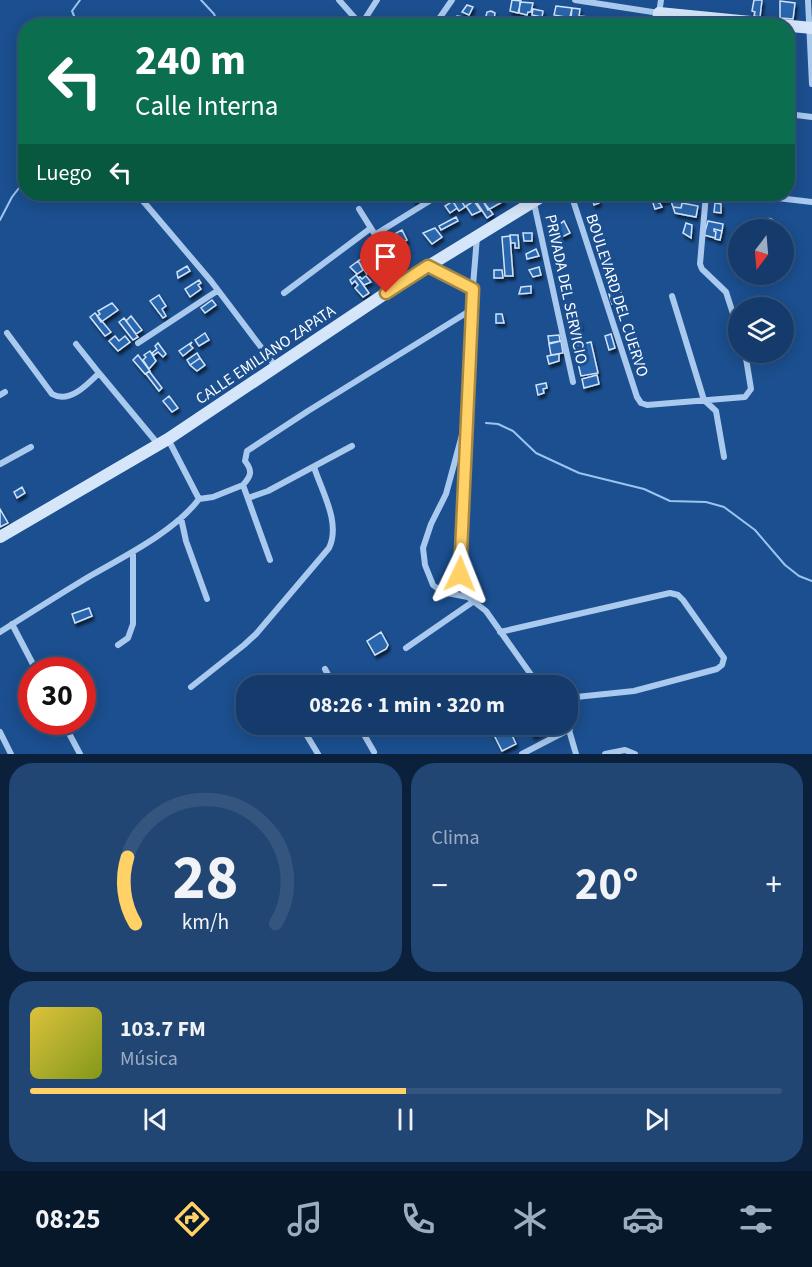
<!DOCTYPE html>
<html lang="es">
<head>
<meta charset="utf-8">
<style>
	:root { --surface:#143b6b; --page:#214673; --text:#f1f3f6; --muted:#9dadc1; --line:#33557e; --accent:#ffd166 }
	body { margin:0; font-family:"Source Sans 3",sans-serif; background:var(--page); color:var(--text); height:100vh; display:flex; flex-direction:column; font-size:22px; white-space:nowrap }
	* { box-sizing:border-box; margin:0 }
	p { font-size:20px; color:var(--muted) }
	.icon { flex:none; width:33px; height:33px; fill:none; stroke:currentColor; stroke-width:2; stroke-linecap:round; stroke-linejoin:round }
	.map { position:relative; height:754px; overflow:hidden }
	.side { display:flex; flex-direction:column; gap:9px; padding:9px; background:#0b203b; flex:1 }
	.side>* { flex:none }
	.top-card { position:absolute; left:18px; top:18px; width:777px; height:183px; border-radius:24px; box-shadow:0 3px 15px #0003,0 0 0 2px var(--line); background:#0b6e4f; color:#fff; overflow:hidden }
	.needle { width:39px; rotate:196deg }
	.controls { position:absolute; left:728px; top:219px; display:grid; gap:12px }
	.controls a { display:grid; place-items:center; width:66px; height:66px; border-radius:50%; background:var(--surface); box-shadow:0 3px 15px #0003,0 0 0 2px var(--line); font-size:30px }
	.speed { position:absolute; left:18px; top:657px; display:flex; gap:12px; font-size:30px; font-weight:700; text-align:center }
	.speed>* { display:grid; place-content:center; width:78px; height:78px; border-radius:50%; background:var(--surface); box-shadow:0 3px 15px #0003,0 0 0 2px var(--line); line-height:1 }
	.speed .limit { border:9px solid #d22; background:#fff; color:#111 }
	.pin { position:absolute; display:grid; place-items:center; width:51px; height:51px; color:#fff; margin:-62px -26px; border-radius:50% 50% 50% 0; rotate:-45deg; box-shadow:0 0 6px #0007 }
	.pin .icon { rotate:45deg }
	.me { position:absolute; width:66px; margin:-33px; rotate:2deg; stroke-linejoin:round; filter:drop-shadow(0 0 4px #0008) }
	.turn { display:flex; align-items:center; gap:21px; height:126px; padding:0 18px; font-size:27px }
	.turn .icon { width:78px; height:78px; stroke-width:2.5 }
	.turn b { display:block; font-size:42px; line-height:51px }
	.then { display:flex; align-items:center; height:57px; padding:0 18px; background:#0003; gap:12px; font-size:22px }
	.big { font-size:45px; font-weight:700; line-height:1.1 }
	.side .widget { flex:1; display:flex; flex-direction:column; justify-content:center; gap:9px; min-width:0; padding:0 21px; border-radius:24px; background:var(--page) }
	.side .dial { align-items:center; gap:0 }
	.dial svg { height:156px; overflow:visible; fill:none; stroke:var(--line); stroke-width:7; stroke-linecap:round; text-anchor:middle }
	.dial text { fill:var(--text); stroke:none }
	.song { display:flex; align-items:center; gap:18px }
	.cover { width:72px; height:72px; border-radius:9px; background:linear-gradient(135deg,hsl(50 70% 55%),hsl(70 70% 35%)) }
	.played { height:6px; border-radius:3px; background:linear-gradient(90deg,var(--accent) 50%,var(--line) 50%) }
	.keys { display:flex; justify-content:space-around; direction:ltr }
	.heat { display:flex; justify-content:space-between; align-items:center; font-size:33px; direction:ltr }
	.side .tiles { flex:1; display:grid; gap:9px; grid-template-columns:1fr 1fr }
	.widget:last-child { grid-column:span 2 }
	.trip { position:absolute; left:236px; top:675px; width:342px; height:60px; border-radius:24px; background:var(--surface); box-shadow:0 3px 15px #0003,0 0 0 2px var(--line); font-weight:700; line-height:60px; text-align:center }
	.tabs { display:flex; height:96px; justify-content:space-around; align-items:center; background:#08182b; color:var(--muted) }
	.tabs .icon { width:42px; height:42px }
	.tabs .on { color:var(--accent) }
	.tabs b { font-size:27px; color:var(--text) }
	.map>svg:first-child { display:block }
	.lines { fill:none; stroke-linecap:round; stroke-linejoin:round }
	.stream { stroke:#9cc4f0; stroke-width:2 }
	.building { fill:#2a66ad; stroke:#cfe3fa; stroke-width:1.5; filter:url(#shadow) }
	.minor { stroke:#a9c9ee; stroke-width:6 }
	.secondary { stroke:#d6e6fa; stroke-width:12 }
	.route-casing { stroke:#a68842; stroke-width:15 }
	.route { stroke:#ffd166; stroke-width:10 }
	.labels { text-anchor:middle; stroke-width:6; stroke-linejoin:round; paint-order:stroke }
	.street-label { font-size:16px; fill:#fff; stroke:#1b4f8f }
</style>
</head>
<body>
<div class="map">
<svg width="812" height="754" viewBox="0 0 812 754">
	<defs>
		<filter id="shadow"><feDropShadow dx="2" dy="3.5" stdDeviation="1.5" flood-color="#0009"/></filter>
	</defs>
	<rect width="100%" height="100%" fill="#1b4f8f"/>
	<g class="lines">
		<path class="stream" d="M201,0L214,14L219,26
			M76,26L77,23L72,11L80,0
			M0,220L12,197L19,188L20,172L26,160
			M486,423L498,424L513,431L536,453L579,473L644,489L670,501L706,502L724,507L755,530L785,565L799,576L812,581"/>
	</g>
	<path class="building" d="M512,0L521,1L518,13L510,11Z
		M754,0H762L760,17L754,16L755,12L752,11Z
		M780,1L795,3L793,19L780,18Z
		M520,2L533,3L531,12H528L527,15L519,13Z
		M467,5L473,7L469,15L462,12Z
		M556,6L572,8L571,18L554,15Z
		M572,8L580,9L578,23L569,21Z
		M533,9L543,11L542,17L532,15Z
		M491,11L495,13L494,20H485L487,12Z
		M457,16L470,18L468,26L456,24Z
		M579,16L588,17L587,24L578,21Z
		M470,19L480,21L479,26H469Z
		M415,194H425L426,195L415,202L411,196Z
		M496,194H499L504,201L488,210L483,201Z
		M591,194H598L599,203L594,205Z
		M668,194L670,199L659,203L657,197Z
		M458,195L465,207L459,211L451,199Z
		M464,197L466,201L469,198L471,203L465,207L460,199Z
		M657,198L662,207L655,209L652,200Z
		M482,200L493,214L487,218L477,203Z
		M675,200L683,201L681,208L673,207L671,201Z
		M453,201L457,208L450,213L445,206Z
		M474,201L481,211L472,215L466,206Z
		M682,203L698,206L696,217L675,213L673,207L681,208Z
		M715,203L721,204V213L714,212Z
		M456,217L458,221L441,230L439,226Z
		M763.5 224a5.5 5.5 0 1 1 11 0a5.5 5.5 0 1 1-11 0Z
		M756,219H764V228L755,227Z
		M564,221L570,233L556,240L552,230Z
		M708,221L723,224L722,231L714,229V231L716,232L715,238L704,235Z
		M686,223L692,225L691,238L683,233Z
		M435,228L442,237L432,244L423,233Z
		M714,229L722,231L720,240L715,239L716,232L714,231Z
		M402,230L407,240L401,244L396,233Z
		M523,233H532V241H524Z
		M510,235H518L519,248H515V243H511Z
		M510,236L513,276H505L502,237Z
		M536,249L539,256L527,259L526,254Z
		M607,250L611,257L600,262L603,260L600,253Z
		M366,256L375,269L367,274L358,261Z
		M358,261L363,270L357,274L350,267Z
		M187,266L190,271L178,278L177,272Z
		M539,267L541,275L533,277L529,270Z
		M494,270H502L503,278H494Z
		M356,275L369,293L363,297L355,288L358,285L355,281L352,284L350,280Z
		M366,276L371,282L364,285L358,278L360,277L362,279Z
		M199,280L201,283L198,285L201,289L190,297L185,289Z
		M531,286V293L519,294L521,287Z
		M620,290L624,300L612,304L609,294Z
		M159,295L166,306L162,309L166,316L163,318L150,301Z
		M212,300L216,305L205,313L201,308Z
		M112,303L118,310L101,322L97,316L100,314L98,311Z
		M95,313L111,332L105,336L90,317Z
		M496,314H502L504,323H496Z
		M131,316L142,330L136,334L126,321Z
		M124,318L138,337L133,340L119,322Z
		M571.5 325a4.5 4.5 0 1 1 9 0a4.5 4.5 0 1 1-9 0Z
		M205,333L209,340L199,346L195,340Z
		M611,334L615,348L609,350L605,336Z
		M559,335L560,341L549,343L548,336Z
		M115,336L119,341L125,336L130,342L118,351L109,341Z
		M561,341L563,353L551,355L549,344Z
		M192,342L190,345L193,348L183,356L179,351Z
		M591,342L598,373L581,376L574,346Z
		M158,343L166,354L163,357L158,352L154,355L152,353L157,349L155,346Z
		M150,351L156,361L149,369L143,360L146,357L144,355Z
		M197,353L200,358L190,365L187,360Z
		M559,354V361L549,364L547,356Z
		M138,355L150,371L145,374L133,360Z
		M200,358L205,365L197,371L190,365Z
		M149,371L162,388L159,391L146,374Z
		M597,375L599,384L584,388L582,379Z
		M546,383L547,388L543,389L544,393L538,395L536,385Z
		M169,396L178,408L172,412L163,401Z
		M22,487L25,493L17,498L14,492Z
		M0,509L8,523L0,527Z
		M89,608L92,616L75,623L72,614Z
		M381,632L388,645L386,649L375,655L367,641Z
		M507,724L516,744L502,751L492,731Z
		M527,724H558V725L533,736Z"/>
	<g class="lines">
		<path class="minor" d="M339,0L362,26
			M575,0L659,13L661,0
			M808,0L812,84
			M361,25L377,0
			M434,26L452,0
			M788,114L812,117
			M532,194L573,382
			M571,194L637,397L641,403L647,405L745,397L751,389L745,352
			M706,194L700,264L702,269L726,292L738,329
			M744,194L812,202
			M143,201L211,281L276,367
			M359,209L404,281
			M376,234L431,200
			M477,237L471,310L460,574L462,588L468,597L486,611L539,686
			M427,266L473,289
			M284,293L371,228
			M672,296L704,400L716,411L724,457
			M7,333L52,394C69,404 87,385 99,373L158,444
			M138,343L217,291
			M76,344L99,373
			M0,395L5,392
			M462,435L446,494L431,524L423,548L425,565L433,585L442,592L468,597
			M168,439L199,499
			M0,464L31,447
			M248,498L268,491L352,446
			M181,518L186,541L207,599
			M270,560L243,485C251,476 253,471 245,461L247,451L308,411L471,310
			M12,624L36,670
			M0,632C30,613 60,594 90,576C125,556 175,531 199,499L213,497L243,485
			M500,632L670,593L678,595L683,600L724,658L722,665L717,669L634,691L576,697L567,700
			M118,645L128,638L133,624V552
			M406,648L474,601
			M325,669L334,686
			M191,687L244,645L256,634L329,548C341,523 322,492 314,467
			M63,722L80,754
			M567,723L576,754
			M300,724L318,754
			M358,724L374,752
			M0,732L11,754
			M522,754L570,729
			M605,754L625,750L635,754"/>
		<path class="secondary" d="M658,26L659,13L812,28
			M0,537L168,439L404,281L546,194"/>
	</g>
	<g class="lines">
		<defs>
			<path id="route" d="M386,293L428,266L473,289L460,574"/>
		</defs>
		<use href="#route" class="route-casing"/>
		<use href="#route" class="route"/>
	</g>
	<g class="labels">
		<g class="street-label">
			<text transform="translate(567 289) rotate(78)" y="6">PRIVADA DEL SERVICIO</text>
			<text transform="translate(618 295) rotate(72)" y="6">BOULEVARD DEL CUERVO</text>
			<text transform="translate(265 354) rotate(-34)" y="6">CALLE EMILIANO ZAPATA</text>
		</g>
	</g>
</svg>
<div class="controls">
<a><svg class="needle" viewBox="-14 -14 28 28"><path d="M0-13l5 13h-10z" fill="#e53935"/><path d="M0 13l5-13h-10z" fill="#9dadc1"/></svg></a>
<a><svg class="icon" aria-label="layers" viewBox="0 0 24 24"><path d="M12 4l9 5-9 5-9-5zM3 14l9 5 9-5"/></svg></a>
</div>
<div class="speed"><div class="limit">30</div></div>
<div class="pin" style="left:386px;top:293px;background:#d93025"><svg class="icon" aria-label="arrive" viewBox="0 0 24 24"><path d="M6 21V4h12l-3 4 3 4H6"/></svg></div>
<svg class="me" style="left:460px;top:574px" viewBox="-20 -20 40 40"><path d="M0-17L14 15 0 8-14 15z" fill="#ffd166" stroke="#fff" stroke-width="4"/></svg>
<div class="trip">08:26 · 1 min · 320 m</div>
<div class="top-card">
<div class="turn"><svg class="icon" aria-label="left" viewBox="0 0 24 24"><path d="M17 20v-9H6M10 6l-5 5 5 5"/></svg><div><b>240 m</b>Calle Interna</div></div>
<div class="then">Luego<svg class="icon" aria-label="left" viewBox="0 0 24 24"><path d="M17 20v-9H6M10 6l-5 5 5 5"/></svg></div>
</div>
</div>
<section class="side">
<div class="tiles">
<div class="widget dial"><svg viewBox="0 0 100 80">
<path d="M14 69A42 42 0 1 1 86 69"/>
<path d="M14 69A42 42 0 0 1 10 35" stroke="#ffd166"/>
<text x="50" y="56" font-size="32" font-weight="700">28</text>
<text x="50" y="72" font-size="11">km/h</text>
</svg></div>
<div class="widget"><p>Clima</p>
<div class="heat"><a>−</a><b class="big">20°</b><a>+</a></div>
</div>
<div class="widget">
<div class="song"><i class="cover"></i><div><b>103.7 FM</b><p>Música</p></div></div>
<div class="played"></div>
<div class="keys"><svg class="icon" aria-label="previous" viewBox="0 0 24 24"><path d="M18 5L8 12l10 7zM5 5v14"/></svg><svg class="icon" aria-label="pause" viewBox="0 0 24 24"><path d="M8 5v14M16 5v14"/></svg><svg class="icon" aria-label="next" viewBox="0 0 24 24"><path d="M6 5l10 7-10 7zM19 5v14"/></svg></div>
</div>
</div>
</section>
<nav class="tabs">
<b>08:25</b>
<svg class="icon on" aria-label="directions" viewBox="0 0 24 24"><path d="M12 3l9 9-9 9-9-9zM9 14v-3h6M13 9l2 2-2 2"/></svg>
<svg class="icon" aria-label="music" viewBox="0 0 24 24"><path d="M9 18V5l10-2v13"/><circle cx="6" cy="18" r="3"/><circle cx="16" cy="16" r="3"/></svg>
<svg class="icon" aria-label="phone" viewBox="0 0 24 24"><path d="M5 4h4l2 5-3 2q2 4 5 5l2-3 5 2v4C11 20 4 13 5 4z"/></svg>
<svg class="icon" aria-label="climate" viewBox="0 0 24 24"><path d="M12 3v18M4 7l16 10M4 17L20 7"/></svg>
<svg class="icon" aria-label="car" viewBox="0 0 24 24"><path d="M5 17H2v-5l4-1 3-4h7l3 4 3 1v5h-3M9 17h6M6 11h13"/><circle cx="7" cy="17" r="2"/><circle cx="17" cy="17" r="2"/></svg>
<svg class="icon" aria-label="filters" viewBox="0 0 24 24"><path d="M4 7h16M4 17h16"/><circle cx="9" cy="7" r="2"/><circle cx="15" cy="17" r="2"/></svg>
</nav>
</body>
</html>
